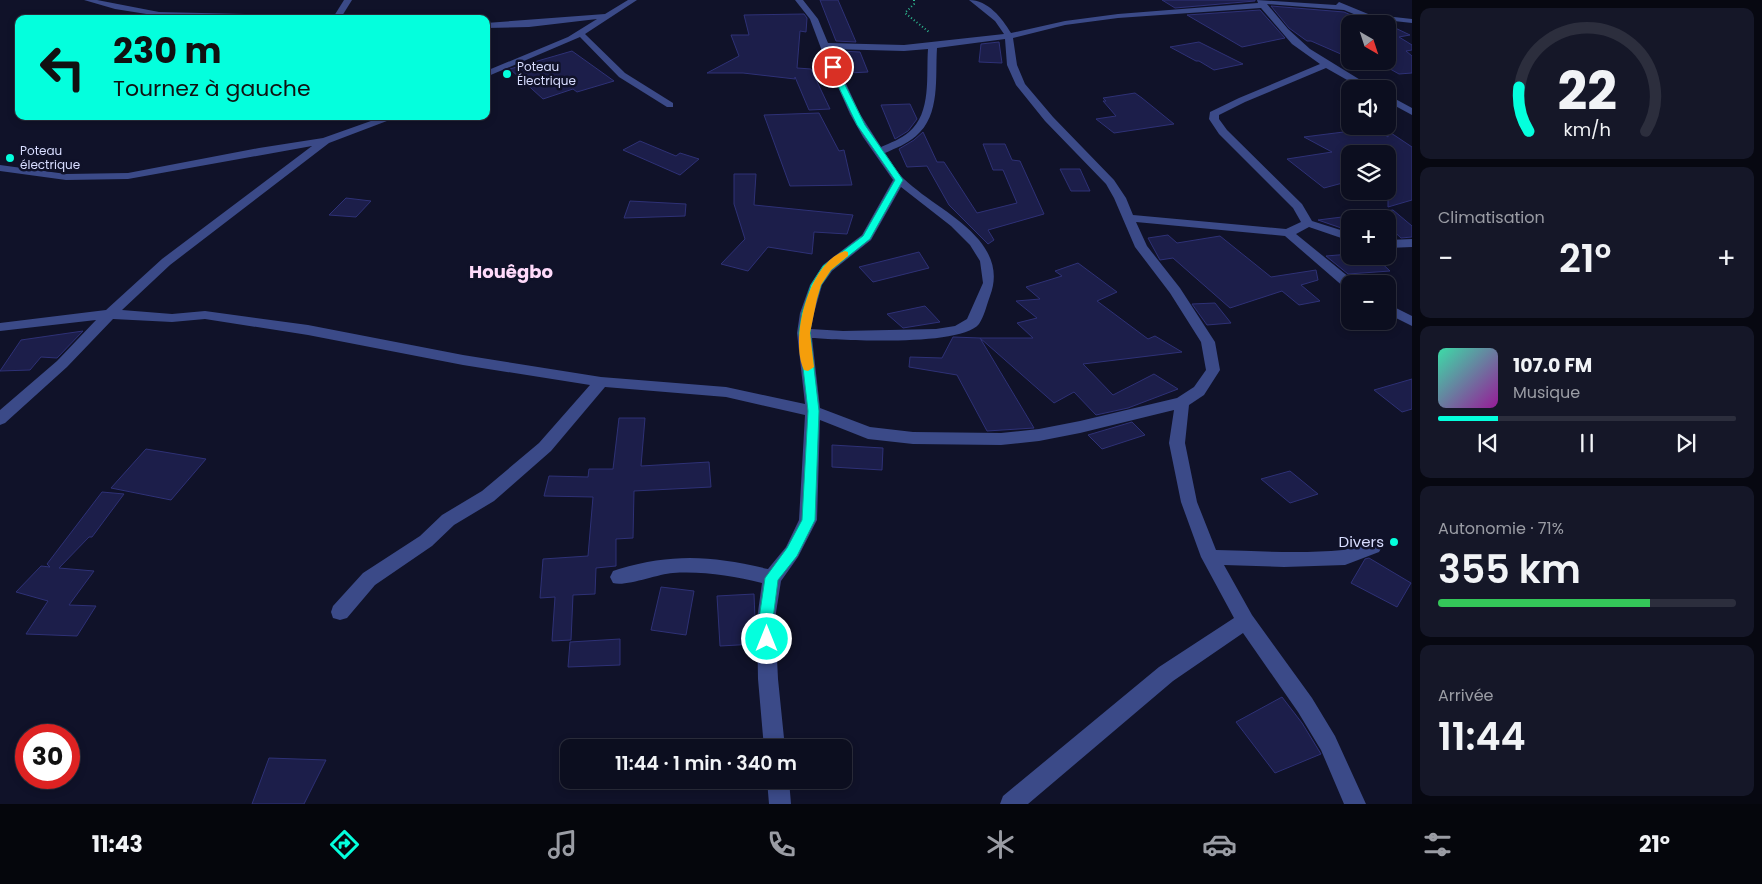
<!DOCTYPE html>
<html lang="fr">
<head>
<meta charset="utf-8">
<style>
	:root { --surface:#0c0e1f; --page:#151728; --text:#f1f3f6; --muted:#9a9ca4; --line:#2c2e3d; --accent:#04ffdd }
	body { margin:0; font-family:Poppins,sans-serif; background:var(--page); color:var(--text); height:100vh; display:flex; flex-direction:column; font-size:19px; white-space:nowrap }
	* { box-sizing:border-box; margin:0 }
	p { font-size:16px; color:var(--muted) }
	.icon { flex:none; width:28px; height:28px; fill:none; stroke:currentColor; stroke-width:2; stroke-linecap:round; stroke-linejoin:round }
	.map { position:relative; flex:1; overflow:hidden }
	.sheet { display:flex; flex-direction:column; gap:8px; padding:8px; background:#070811; width:350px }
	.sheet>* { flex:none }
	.top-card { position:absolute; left:15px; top:15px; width:475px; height:105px; border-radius:10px; box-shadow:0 2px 8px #0003,0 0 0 1px var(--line); background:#04ffdd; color:#111; overflow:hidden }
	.needle { width:32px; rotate:141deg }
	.tools { position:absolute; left:1341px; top:15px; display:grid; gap:10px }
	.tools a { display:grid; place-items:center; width:55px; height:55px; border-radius:10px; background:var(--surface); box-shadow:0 2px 8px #0003,0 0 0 1px var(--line); font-size:25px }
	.speed { position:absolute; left:15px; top:724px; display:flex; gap:10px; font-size:25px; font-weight:700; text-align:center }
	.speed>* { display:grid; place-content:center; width:65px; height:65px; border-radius:50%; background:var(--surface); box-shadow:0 2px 8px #0003,0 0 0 1px var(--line); line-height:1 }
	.speed .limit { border:8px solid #d22; background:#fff; color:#111 }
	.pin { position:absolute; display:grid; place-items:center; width:42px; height:42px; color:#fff; margin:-21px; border:2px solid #fff; border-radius:50%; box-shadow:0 1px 5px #0007 }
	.me { position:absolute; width:55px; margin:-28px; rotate:0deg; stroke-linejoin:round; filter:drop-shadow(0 0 4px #0008) }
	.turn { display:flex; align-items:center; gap:18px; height:105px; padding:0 15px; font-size:22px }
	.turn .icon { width:65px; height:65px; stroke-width:2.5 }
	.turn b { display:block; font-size:35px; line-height:42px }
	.big { font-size:38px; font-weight:600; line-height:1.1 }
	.sheet .tile { flex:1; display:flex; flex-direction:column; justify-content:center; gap:8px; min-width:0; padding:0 18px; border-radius:10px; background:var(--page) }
	.sheet .dial { align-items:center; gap:0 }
	.dial svg { height:130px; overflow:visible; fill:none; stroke:var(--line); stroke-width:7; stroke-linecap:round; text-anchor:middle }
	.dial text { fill:var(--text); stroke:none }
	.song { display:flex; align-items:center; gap:15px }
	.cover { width:60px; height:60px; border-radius:8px; background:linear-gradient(135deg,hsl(160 70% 55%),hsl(300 70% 35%)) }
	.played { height:5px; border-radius:2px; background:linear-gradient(90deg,var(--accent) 20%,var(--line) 20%) }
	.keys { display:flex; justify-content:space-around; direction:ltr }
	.heat { display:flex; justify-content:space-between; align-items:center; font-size:28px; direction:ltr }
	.charge { height:8px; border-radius:4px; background:linear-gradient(90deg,#34c759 71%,var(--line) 0) }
	.trip { position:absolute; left:560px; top:739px; width:292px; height:50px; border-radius:10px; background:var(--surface); box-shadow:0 2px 8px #0003,0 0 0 1px var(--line); font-weight:600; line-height:50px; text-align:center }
	.tab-bar { display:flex; height:80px; justify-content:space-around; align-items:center; background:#05060c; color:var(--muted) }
	.tab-bar .icon { width:35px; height:35px }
	.tab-bar .current { color:var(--accent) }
	.tab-bar b { font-size:22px; color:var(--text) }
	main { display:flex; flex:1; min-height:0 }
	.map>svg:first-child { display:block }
	.building { fill:#1c1e4a; stroke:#2e3176 }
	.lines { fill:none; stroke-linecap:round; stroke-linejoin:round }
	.path { stroke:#2fbc92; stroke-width:2; stroke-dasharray:1 2.5; stroke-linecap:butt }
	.minor { fill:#3b4a88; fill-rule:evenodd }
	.route { fill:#04ffdd; stroke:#03a690 }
	.slow { fill:#f59e0b }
	.poi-dot { fill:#04ffdd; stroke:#101229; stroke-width:2 }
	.labels { text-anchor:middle; stroke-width:5; stroke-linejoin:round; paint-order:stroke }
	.far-poi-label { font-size:12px; fill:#d8ddff; stroke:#101229; text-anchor:start }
	.poi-label { font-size:15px; fill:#d8ddff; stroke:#101229; text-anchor:end }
	.quarter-label { font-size:18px; font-weight:bold; fill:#ffdafa; stroke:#101229 }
</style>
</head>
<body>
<main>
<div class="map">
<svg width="1412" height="804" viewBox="0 0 1412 804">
	<rect width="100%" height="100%" fill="#101229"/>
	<path class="building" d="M820,0H838L856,42L836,41Z
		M1162,0H1255V1L1175,8Z
		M1271,6L1344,12L1372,24H1350V58L1311,41H1307L1289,28Z
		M1260,10L1285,38L1242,47L1187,15Z
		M804,14L807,18L806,32L800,31L797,68L811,69L830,109L809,110L795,77V79L743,73H707L739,56L731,35H749L744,15Z
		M1391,26L1410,35L1399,37L1412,45V50L1406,51L1412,56V73L1399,74L1376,61H1388V28Z
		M999,42L1002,63L979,62L981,44Z
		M1199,42L1243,64L1214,70L1199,61H1196L1170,47Z
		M572,51L614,81L577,92L573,89L543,99L510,69Z
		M840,51L860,52L868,72L848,73Z
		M1135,93L1142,98L1174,124L1114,133L1096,119L1116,116L1103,101H1106L1103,98Z
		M910,104L917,119L908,131L895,139L881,105Z
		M819,113L839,151L844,150L852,185L790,186L764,115Z
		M1375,128L1388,137V131L1412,147V200L1388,207V154H1350V181L1324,188L1287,159L1332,152L1304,137Z
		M923,132L937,162H944L977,213L1017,203L1003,170H993L983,144H1005L1012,160L1020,161L1044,214L988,230L994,240L988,244L949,205L927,166L907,167L899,149L914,140Z
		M640,141L676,156L680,153L699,159L680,175L623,150Z
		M1060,169H1080L1090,191H1071Z
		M734,174H756L754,205L853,215L847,234L814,232L812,254L768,247L748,271L721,264L745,239L734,204Z
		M346,198L371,201L356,217L329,215Z
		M630,201L686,204L685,216L624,218Z
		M1393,210L1412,226V237L1401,238L1388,226V219H1378L1371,213Z
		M1350,216V231L1318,220Z
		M1168,235L1177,243L1220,236L1271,277L1316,270L1318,280L1301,285L1320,301L1299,305L1282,291L1230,308L1173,258L1160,260L1148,238Z
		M919,252L929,268L873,282L859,267Z
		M1350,254V256H1374L1390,271L1348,274L1326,256Z
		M1078,263L1117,292L1097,301L1148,339L1155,336L1182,352L1083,364L1113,395L1154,374L1178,389L1128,408L1096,415L1074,392L1054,403L980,338H1033L1017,323L1037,318L1016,301L1040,299L1026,287L1062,276L1055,271Z
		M1215,303L1231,323L1207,325L1192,304Z
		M925,306L940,322L903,328L887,314Z
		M83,331L57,358L41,357L30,370L0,371L21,340Z
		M953,337L980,338L1034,428L987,431L957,375L909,367L910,357L942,358Z
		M1412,379V409L1402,412L1374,390Z
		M619,418H645L641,466L709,462L711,487L634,491L633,538L616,539V566L596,568L595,594L573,595L571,640L552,641L555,597L540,598L543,559L588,556L593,497L544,496L549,476L588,477L589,469H613Z
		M1132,422L1145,435L1102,449L1088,435Z
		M832,445L883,448L882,470L832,467Z
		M146,449L206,459L171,500L111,488Z
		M1290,471L1318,494L1290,503L1261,479Z
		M102,492L124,494L92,537H89L59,568L94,571L69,605L96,606L77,636L26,634L48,601L16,592L41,566L50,567L47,564Z
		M1369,558L1411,583L1397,607L1351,583L1365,559Z
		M661,587L694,591L686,635L651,630Z
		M754,594L756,644L720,646L717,596Z
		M620,639V665L568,667L570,642Z
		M1282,697L1302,723L1321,754L1275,773L1236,722Z
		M269,758L326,760L304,804H252Z"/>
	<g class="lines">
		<path class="path" d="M914,0V4L905,13L929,32"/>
		<path class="minor" d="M84,0H97L159,12L334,16L344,0H352L342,16L355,19L159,16L115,9Z
			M628,0H637L585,34L625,73L673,103V107H667L619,77L580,37L486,77V71L568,37L597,19L529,27L486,28V23L605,14Z
			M795,0H803L818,19L828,43L904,45L1004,34L995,21L969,0C988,0 1002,18 1011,33L1065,21L1118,14L1258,3L1257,0L1336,5L1339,2L1373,16L1376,15L1412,19V23L1385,20L1391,24L1388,26V24H1378L1344,10L1267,4L1288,29L1310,49L1375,89H1363L1326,68L1245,102L1219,115V119L1227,130L1302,204L1312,221L1350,233V241L1309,227L1296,234L1355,282L1356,284H1350V289L1345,288L1285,236L1136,222L1147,246L1180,288L1215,342L1220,370L1204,395L1189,405L1185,443L1197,502L1216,550C1258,551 1301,554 1343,550C1355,548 1367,537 1379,542L1382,547L1379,552L1345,565L1284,567L1224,565L1252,615L1312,698L1335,736L1366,804H1344L1321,750L1298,712L1243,633L1173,681L1028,804H1000L1003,796L1159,667L1234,618L1201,557L1181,502L1169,443L1174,410L1080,433L1039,441L1001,445L913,444L868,439L820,420L817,520L798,557L781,581L775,619L778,679L785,748H764L758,679L757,619L762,583C733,576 703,571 673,573C657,574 626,587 613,583L610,577L613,571L619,569C675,553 712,556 768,569L786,547L799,520L805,415L726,397L605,387L551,451L494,501L454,525L432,546L375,585L347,618L340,620L333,618L331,612L333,606L363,573L420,536L442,515L482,491L539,443L590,385L463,365L308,335L205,319L172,322L113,319L67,367L5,423L0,425V410L57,361L96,320L0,331V323L106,310L162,259L312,146L128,179L66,180L0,171V165L66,174L128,173L259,148L323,138L385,116H400L329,143L170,265L122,310L172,314L205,311L308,325L463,355L601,377L726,387L805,404L797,333L800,313L810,285L823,265L862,235L893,180L863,137L850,114L822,51L810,19ZM1261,8L1292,44L1320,64L1239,98L1210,112L1209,119L1219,134L1293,208L1301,222L1286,229L1133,215L1126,198L1114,180L1053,117L1025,84L1017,65L1013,38L1065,25L1118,18ZM1005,39L1007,65L1016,85L1045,121L1106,184L1114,198L1135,247L1170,293L1201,342L1206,370L1194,387L1177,398L1080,421L1039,429L1001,433L913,432L870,427L820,408L812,338C842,340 960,347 979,324C984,317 987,304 990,296C998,275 993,257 979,240C958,215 927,201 903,178C896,171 891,161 885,153C896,148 907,144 916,136C941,115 935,77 937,48ZM830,49L904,51L928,49C926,75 932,113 909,132C901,139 890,143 881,147L860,114ZM901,187L951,226L970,245L980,261L983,283L967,319L955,326L936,329L843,331L811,329L814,313L822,285L832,271L871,240Z
			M1388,95L1412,108V115L1388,102Z
			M1412,239V247L1388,248V240Z
			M1388,304L1412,316V326L1388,314Z
			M767,780H789L791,804H769Z"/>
	</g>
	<path class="route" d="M833,65L836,67L865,125L903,180L870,239L831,270L821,285L812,313L810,333L819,411L815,520L797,556L778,580L773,619L774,639L772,644L767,646L761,644L759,639V619L765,578L787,548L802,520L808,411L799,333L802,313L811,285L823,266L863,236L895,180L857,125L829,67Z"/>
	<path class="slow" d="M845,251L848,252V256L831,270L821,285L817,299L810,333L814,367L808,371L804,370C789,339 809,262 845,251Z"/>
	<g class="poi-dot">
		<circle cx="507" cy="74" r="5"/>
		<circle cx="10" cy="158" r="5"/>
		<circle cx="1394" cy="542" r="5"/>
	</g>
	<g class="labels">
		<g class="far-poi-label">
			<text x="517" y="71">Poteau<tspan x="517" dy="14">Électrique</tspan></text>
			<text x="20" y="155">Poteau<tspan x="20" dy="14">électrique</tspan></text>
		</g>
		<g class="poi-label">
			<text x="1384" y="547">Divers</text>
		</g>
		<g class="quarter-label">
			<text x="511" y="278">Houêgbo</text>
		</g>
	</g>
</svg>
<div class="tools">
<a><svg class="needle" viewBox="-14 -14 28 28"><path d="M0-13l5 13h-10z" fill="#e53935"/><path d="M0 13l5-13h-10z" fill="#9a9ca4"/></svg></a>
<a><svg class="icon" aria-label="sound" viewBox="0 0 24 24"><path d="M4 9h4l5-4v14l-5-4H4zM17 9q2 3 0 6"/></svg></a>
<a><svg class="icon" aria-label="layers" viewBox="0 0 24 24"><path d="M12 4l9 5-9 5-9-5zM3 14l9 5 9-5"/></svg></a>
<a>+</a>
<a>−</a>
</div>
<div class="speed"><div class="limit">30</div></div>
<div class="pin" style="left:833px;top:67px;background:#d93025"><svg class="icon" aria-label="arrive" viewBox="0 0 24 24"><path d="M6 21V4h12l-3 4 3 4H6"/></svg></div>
<svg class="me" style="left:767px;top:639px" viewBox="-20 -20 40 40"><circle r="17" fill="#04ffdd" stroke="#fff" stroke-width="3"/><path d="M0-11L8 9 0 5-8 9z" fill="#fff"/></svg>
<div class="trip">11:44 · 1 min · 340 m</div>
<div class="top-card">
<div class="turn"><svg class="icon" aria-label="left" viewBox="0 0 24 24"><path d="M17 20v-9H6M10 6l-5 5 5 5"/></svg><div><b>230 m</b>Tournez à gauche</div></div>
</div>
</div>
<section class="sheet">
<div class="tile dial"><svg viewBox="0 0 100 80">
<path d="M14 69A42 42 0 1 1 86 69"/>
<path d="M14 69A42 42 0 0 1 8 42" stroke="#04ffdd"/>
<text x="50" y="56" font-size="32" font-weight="700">22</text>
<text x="50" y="72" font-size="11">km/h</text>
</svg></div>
<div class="tile"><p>Climatisation</p>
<div class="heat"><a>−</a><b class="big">21°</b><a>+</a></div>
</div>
<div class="tile">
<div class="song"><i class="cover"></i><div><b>107.0 FM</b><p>Musique</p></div></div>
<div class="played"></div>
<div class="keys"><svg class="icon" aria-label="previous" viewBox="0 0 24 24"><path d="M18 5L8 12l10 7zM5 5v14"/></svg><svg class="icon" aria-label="pause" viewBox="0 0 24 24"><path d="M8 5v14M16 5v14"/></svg><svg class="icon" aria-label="next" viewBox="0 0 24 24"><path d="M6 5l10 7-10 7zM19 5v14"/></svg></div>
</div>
<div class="tile"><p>Autonomie · 71%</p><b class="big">355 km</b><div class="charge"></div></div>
<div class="tile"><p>Arrivée</p><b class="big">11:44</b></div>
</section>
</main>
<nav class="tab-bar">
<b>11:43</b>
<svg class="icon current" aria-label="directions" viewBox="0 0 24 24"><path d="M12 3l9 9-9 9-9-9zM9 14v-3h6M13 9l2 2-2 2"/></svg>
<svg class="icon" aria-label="music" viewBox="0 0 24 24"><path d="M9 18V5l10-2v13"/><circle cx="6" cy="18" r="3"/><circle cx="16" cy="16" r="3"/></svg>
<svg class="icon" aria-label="phone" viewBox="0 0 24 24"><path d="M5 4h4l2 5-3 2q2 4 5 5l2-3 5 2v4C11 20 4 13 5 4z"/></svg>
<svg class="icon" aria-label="climate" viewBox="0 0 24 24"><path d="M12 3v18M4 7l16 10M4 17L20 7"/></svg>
<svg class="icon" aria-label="car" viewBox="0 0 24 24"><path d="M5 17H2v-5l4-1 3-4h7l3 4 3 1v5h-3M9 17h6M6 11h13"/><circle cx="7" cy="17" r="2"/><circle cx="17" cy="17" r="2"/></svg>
<svg class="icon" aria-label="filters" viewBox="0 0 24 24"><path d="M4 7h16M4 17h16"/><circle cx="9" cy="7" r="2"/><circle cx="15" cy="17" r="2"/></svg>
<b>21°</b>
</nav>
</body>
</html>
